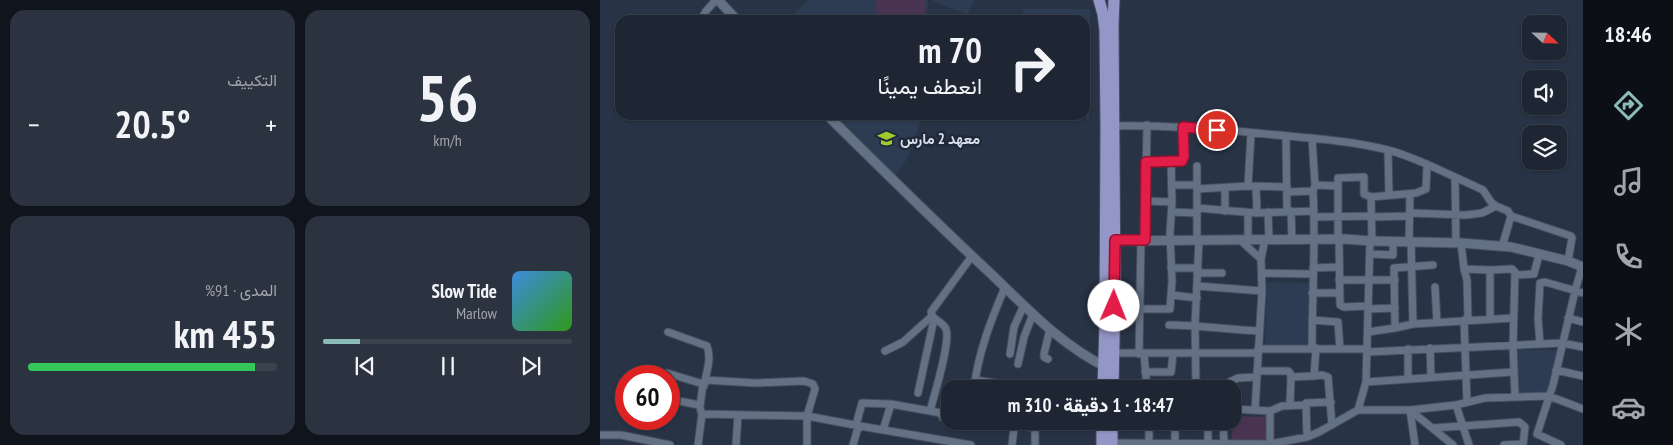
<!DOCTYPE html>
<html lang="ar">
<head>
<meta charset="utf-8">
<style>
	:root { --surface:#1e2634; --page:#2b3240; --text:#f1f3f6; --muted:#a1a5ac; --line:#3c434f; --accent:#8bbbb9 }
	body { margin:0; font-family:"PT Sans Narrow",Vazirmatn,sans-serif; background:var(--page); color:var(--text); direction:rtl; height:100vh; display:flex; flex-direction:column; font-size:19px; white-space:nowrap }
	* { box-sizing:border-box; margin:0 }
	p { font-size:16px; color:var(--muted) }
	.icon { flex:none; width:28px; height:28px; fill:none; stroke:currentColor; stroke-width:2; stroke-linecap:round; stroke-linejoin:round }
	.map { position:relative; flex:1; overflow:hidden; direction:ltr }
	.side { display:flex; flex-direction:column; gap:10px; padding:10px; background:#10151d; width:600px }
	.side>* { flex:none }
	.banner { position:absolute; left:15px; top:15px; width:475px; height:105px; border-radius:15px; box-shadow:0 1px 4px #0004,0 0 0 1px var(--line); direction:rtl; background:#1e2634; color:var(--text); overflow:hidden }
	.needle { width:32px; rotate:112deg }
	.tools { position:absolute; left:922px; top:15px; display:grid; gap:10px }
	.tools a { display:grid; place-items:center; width:45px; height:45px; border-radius:10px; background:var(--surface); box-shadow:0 1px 4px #0004,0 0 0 1px var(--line); font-size:25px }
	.speed { position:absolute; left:15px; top:365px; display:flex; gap:10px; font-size:25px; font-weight:700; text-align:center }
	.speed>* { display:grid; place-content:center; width:65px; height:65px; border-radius:50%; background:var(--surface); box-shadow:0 1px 4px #0004,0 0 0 1px var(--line); line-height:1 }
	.speed .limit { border:8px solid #d22; background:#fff; color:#111 }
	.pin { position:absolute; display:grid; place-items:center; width:42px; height:42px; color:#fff; margin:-21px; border:2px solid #fff; border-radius:50%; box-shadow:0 1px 5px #0007 }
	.me { position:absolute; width:55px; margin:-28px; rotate:1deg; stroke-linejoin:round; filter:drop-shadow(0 0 4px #0008) }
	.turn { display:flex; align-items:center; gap:18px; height:105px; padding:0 25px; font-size:22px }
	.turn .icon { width:65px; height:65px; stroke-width:2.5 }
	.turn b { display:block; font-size:35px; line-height:42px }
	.big { font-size:38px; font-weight:800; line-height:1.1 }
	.side .widget { flex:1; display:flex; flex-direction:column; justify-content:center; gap:8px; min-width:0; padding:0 18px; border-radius:15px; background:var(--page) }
	.side .dial { align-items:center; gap:0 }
	.dial b { font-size:65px; line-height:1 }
	.song { display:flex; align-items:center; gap:15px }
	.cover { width:60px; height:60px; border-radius:8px; background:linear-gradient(135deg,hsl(210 70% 55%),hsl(110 70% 35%)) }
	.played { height:5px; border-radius:2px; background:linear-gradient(90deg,var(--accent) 15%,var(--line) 15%) }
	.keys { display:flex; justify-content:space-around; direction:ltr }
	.heat { display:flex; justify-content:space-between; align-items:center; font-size:28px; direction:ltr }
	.charge { height:8px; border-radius:4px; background:linear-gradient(90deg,#34c759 91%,var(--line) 0) }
	.side .tiles { flex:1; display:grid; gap:10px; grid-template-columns:repeat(2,1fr) }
	.trip { position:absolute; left:341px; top:380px; width:300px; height:50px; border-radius:15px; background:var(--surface); box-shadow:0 1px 4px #0004,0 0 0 1px var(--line); font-weight:800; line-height:50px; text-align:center; direction:rtl }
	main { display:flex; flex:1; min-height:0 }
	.tabs { display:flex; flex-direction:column; width:90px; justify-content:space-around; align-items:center; background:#0c0f15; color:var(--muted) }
	.tabs .icon { width:35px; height:35px }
	.tabs .current { color:var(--accent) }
	.tabs b { font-size:22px; color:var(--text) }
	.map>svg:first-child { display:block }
	.built { fill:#2e3c53 }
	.green { fill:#493552 }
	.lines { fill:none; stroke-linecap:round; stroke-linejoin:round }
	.minor-casing { stroke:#454e5d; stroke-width:9 }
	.tertiary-casing { stroke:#454e5d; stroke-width:11 }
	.primary-casing { stroke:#454e5d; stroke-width:13 }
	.minor { stroke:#647185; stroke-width:7 }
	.tertiary { stroke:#647185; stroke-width:9 }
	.primary { stroke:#9496c8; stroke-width:11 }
	.route-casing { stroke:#92132f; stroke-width:12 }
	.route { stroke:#e11d48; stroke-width:9 }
	.labels { text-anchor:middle; stroke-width:5; stroke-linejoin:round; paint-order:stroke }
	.poi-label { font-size:15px; font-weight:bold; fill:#d8dfea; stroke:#1f293a; text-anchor:start }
</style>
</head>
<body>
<main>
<nav class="tabs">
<b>18:46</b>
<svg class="icon current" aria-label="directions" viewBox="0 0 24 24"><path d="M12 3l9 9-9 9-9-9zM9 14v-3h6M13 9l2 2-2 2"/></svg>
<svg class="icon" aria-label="music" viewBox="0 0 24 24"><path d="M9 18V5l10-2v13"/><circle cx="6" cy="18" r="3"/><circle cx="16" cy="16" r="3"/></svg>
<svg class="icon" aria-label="phone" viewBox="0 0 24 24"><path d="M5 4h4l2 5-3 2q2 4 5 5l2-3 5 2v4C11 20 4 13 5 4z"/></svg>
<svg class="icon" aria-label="climate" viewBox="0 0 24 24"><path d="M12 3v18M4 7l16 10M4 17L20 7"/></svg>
<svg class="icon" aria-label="car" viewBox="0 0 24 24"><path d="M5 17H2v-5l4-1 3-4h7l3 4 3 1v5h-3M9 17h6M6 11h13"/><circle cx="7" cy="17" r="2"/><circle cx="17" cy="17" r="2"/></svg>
</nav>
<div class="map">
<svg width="983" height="445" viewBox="0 0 983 445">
	<rect width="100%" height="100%" fill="#283345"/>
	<path class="built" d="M209,0H328L327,20H187Z
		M331,0H374L368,15Z
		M423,9H490L489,121L484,115H485V20H424Z
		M233,115H323L307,159L294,178Z
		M667,282L709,283L707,349L665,348Z
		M916,350H957L946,395L918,396Z"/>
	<path class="green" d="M276,0H326L325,20H275Z
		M633,416L667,417L666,444H631Z"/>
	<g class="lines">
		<defs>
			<path id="minor" d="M101,20L106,11L116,0
				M514,126C565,125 616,129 666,134C707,138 748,140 788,150C811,156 833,167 855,177L856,243
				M686,136L687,212
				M788,150L789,195
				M546,162L582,161L584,156L583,127
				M855,177L883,190L891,202L896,206L908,211L911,216L971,236L972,238L968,261
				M572,185H597
				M715,185L738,186
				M648,186L651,133
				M625,188V211
				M597,189L648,186L687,187
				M688,192L713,191
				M771,197L772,241
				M546,201L572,202
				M597,208L656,213H657L656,186
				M691,211L692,240
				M572,212L596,213
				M668,212L669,239
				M648,213V240
				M657,213L714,211
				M810,213L866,215L882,213L896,206
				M714,217L772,216
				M772,217L810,216
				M738,239V178L764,177V194L771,197L816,193L826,189L827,164
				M739,239L740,305L744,307L768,306
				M545,240L547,125
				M597,240V166
				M640,240L661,259
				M809,242L810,194
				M811,242L813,324
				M861,243L864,269L867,280L868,320
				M902,247L911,216
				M770,254L793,255V241
				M571,268H598
				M713,268L738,267
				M864,269L890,270V318
				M890,270L912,269L915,272L913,345L915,396
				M597,273H622
				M662,273L713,274
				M915,275L934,274L939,255
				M739,280H795
				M597,286L662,291
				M835,287L837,322
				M712,293H739
				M572,295L597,298
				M540,309H570L572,281L570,233L572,202L571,161
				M768,309L795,308
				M968,318L983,322
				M712,320L738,322L740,349
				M864,320L867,402
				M569,325C600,325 628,330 659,331
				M795,328L794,268L833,265
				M68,332L107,346C112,359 106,373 104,386
				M768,332L795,328L813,324L913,318
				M940,344L938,318L940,283L945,282L983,293
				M712,348C712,296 716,243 713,191L715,185L712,138
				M830,348L831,377
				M658,349H767
				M808,349V379
				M285,351L303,342L332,316
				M767,352L962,343L983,347
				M510,353H658
				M410,354L414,327L424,305
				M539,354L541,240
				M544,354L547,389
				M448,359L444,357V354L450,329
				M418,364L424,337L433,314
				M956,370L983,376
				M657,371H688L690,373L691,377
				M545,372H571L573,354
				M67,373L103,384L100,406
				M714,376L722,375L728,377L732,425
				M105,380L156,383L204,381L213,384L215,389L207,416V445
				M375,380L429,388
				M766,382L913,372
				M596,388L595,325L599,240
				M374,389C378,353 391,320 405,287
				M614,389L638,378L657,377
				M318,393L334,319
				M69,399L99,405L102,414L207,416L260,426
				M690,405L691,377L714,376L716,348
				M856,405L869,445
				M632,409L670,411V444
				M655,410L662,291L661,259L665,239
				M758,410L766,382L770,241
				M810,410L853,445
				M810,410L815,445
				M330,411C334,396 351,341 346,329C343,321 332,321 331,312L372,256
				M670,411L682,406L705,405
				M357,421H360
				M623,421L624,443
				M256,425L262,403L289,404
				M833,428L919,422L925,427L923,445
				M283,430L291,404L341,413L343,418L350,420
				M0,435H21L70,445
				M707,437L706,403L731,402
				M549,442V421
				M510,443L670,444L707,437L719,432L758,410H810L856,405L885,398L949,396L983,409
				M575,443V421
				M608,443V421
				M98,445L102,414
				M136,445L138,415
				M253,445L257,431L260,426L371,445
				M412,445L414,428L416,425L435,428V445
				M904,445L923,444
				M961,445L937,434L953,385L975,291L982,267"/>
			<path id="tertiary" d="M118,0L137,20
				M227,115C280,167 333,220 388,271C425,306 461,346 508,368
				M510,241L744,239L772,241L861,243L911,247L968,261L983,267"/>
			<path id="primary" d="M499,0L503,14L505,30L506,127L505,323L503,389
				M513,389L515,290L513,25L514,0
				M502,445V421
				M512,445V421"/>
		</defs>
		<use href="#minor" class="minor-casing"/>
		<use href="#tertiary" class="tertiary-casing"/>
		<use href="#primary" class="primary-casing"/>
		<use href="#minor" class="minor"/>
		<use href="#tertiary" class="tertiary"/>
		<use href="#primary" class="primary"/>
	</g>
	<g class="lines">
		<defs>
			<path id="route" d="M514,306L515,240H545L546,162L582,161L584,156L583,127L617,130"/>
		</defs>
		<use href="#route" class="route-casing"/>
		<use href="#route" class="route"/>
	</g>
	<defs>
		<symbol id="school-bare" viewBox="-9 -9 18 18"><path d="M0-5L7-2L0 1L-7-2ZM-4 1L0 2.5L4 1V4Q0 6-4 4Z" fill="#9fca2d" stroke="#1f293a" stroke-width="2.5" paint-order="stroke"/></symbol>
	</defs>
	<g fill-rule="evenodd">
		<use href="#school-bare" x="274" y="126" width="25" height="25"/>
	</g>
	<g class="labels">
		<g class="poi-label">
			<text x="300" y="144">معهد 2 مارس</text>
		</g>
	</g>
</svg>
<div class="tools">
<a><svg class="needle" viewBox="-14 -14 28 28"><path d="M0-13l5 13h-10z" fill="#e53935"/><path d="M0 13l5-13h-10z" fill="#a1a5ac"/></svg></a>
<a><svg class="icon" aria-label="sound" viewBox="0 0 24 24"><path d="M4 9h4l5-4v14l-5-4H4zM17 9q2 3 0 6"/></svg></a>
<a><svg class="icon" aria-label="layers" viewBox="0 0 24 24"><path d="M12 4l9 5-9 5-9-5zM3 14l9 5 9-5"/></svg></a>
</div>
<div class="speed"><div class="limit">60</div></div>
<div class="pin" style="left:617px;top:130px;background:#d93025"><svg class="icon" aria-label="arrive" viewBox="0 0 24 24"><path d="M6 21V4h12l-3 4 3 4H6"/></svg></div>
<svg class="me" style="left:514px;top:306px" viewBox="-20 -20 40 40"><circle r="19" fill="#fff"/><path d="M0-13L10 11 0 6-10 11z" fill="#e11d48"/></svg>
<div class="trip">18:47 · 1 دقيقة · 310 m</div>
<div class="banner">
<div class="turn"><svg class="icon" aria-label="right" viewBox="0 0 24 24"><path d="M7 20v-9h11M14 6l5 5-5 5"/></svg><div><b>70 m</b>انعطف يمينًا</div></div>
</div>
</div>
<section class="side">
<div class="tiles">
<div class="widget dial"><b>56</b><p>km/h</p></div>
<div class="widget"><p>التكييف</p>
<div class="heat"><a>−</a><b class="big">20.5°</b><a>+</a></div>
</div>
<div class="widget">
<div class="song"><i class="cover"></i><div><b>Slow Tide</b><p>Marlow</p></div></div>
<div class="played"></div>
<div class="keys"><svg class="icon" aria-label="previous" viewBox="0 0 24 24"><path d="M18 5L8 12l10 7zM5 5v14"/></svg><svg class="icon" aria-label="pause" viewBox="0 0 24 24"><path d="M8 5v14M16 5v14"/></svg><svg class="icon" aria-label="next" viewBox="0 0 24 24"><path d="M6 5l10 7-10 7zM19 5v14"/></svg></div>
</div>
<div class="widget"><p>المدى · 91%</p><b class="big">455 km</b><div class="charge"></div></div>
</div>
</section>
</main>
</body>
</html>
